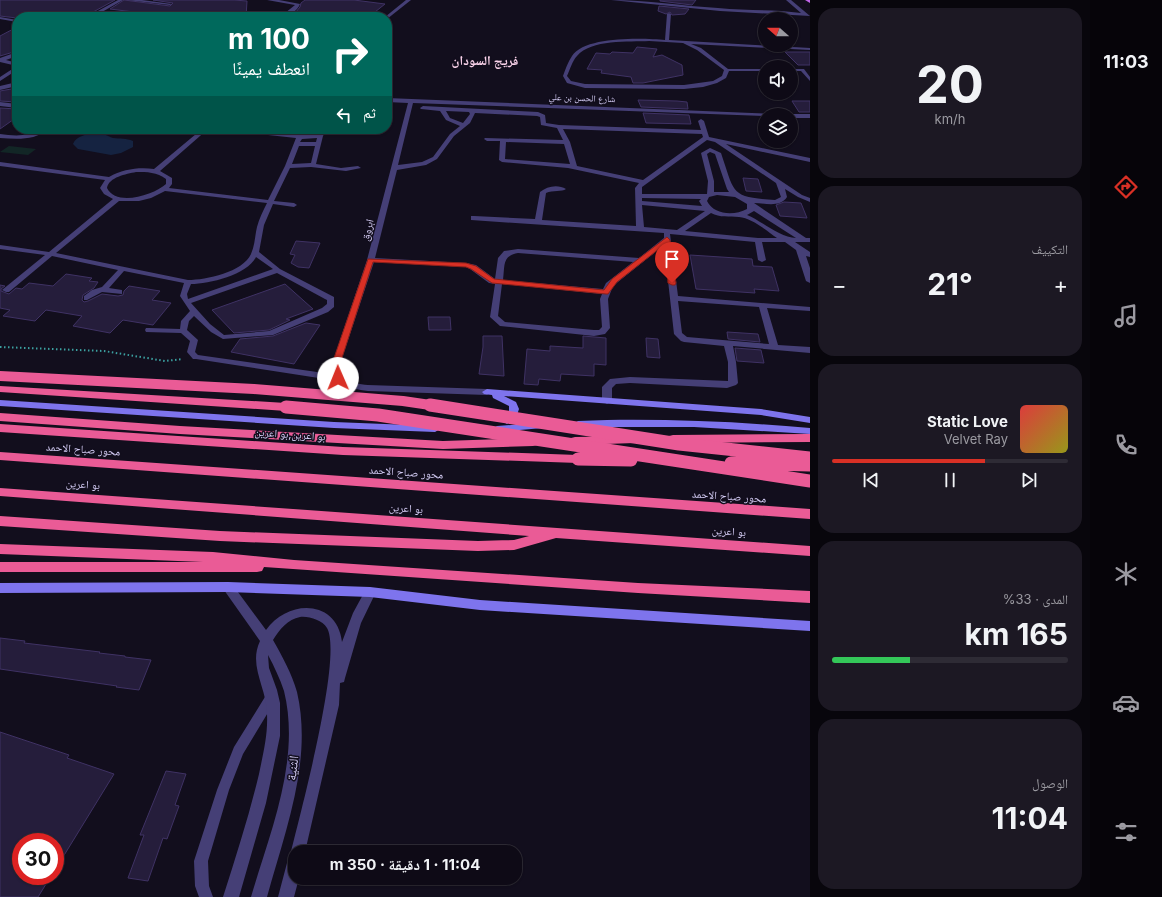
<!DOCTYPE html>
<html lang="ar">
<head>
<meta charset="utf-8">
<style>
	:root { --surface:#0e0a16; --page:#1c1823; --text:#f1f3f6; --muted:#9b9aa1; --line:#2e2b35; --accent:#d93025 }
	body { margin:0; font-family:Inter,"Noto Naskh Arabic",sans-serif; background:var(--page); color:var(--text); direction:rtl; height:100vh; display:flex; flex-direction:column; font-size:15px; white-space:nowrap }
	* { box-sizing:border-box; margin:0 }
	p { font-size:13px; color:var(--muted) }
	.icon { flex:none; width:22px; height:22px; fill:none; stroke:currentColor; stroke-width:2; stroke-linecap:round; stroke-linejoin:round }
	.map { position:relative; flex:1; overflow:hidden; direction:ltr }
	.sheet { display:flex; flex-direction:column; gap:8px; padding:8px; background:#08060c; width:280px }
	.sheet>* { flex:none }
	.hud { position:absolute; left:12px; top:12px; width:380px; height:122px; border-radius:16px; box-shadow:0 1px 3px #0004,0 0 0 1px var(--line); direction:rtl; background:#00695c; color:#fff; overflow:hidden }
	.needle { width:26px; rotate:291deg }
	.buttons { position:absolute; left:758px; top:12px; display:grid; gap:8px }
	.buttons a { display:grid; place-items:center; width:40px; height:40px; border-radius:50%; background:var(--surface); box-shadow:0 1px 3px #0004,0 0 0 1px var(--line); font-size:20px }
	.speed { position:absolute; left:12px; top:833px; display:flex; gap:8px; font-size:20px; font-weight:700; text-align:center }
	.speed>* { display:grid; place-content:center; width:52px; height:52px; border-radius:50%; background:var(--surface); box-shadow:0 1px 3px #0004,0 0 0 1px var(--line); line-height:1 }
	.speed .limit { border:6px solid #d22; background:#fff; color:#111 }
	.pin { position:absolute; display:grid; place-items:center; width:34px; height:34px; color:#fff; margin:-41px -17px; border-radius:50% 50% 50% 0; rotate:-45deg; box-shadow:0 0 4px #0007 }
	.pin .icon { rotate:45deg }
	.me { position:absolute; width:44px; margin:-22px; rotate:359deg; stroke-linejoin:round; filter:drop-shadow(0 0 3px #0008) }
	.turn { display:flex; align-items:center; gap:14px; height:84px; padding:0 16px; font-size:18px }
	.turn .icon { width:52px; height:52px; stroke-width:2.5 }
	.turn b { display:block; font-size:28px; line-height:34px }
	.then { display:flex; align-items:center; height:38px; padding:0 16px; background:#0003; gap:8px; font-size:15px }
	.big { font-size:30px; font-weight:700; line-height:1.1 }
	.sheet .widget { flex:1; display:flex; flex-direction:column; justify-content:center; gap:6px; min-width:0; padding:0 14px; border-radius:16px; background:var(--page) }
	.sheet .dial { align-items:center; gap:0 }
	.dial b { font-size:52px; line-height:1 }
	.song { display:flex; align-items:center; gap:12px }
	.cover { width:48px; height:48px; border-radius:6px; background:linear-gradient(135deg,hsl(0 70% 55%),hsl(60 70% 35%)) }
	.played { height:4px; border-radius:2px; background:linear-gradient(90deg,var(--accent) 65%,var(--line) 65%) }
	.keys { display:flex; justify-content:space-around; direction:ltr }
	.heat { display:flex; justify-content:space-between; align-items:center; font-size:22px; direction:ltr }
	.charge { height:6px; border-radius:3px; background:linear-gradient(90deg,#34c759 33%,var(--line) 0) }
	.trip { position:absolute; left:288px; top:845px; width:234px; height:40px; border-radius:16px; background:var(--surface); box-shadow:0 1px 3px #0004,0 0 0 1px var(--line); font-weight:700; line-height:40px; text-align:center; direction:rtl }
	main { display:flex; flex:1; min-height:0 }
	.menu { display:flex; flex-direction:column; width:72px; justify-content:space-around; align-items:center; background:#060409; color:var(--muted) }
	.menu .icon { width:28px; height:28px }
	.menu .selected { color:var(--accent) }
	.menu b { font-size:18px; color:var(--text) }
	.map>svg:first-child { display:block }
	.green { fill:#122626 }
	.water { fill:#152341 }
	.building { fill:#251d3b; stroke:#3f3264 }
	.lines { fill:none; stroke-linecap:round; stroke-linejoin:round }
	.path { stroke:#3ca1a1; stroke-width:2; stroke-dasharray:1.5 2.5; stroke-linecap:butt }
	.lane { fill:#453f76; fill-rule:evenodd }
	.street { fill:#453f76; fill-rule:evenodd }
	.secondary { fill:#7e74ed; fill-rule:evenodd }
	.primary { fill:#c165eb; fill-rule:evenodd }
	.highway { fill:#ea5b96; fill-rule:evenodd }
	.highway-bridge-far1 { stroke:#ea5b96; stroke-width:10 }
	.highway-bridge { stroke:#ea5b96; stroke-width:13 }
	.route { fill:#d93025; stroke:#8d1f18 }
	.labels { text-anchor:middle; stroke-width:3; stroke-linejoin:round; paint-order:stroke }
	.far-street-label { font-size:9px; fill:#d8d0f9; stroke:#120e1d }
	.street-label { font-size:11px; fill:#d8d0f9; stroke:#120e1d }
	.far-district-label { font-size:13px; font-weight:bold; fill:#f9d2e9; stroke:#120e1d }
	.near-street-label { font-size:13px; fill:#d8d0f9; stroke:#120e1d }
</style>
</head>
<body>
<main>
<nav class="menu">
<b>11:03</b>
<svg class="icon selected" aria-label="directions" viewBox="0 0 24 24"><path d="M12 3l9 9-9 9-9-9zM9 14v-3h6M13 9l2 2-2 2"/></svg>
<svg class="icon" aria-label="music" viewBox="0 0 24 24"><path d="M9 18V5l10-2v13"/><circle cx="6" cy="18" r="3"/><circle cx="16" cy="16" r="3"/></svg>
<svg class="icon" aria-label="phone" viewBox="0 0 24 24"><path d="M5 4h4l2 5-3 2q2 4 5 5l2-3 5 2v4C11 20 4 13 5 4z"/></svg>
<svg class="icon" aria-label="climate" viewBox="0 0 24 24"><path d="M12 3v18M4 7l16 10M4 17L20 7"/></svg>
<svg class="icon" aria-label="car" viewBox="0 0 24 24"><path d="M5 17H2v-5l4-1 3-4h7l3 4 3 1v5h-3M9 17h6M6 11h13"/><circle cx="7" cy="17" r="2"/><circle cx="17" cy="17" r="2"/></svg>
<svg class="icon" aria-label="filters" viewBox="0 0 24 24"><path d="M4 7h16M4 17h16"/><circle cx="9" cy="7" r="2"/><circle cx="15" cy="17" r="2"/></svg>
</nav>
<section class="sheet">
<div class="widget dial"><b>20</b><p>km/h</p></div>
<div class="widget"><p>التكييف</p>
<div class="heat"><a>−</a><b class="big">21°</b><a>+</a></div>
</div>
<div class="widget">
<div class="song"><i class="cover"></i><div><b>Static Love</b><p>Velvet Ray</p></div></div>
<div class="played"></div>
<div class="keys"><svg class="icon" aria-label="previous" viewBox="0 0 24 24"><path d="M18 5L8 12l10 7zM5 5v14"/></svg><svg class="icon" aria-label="pause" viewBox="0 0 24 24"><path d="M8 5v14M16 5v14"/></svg><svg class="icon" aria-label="next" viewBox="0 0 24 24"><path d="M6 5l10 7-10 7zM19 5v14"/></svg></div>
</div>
<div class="widget"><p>المدى · 33%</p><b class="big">165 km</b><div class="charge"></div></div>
<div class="widget"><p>الوصول</p><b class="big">11:04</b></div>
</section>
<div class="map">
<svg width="810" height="897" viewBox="0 0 810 897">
	<rect width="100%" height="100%" fill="#120e1d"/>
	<path class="green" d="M9,146L36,149L28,155L0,152Z"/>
	<path class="water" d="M95,133C103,132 106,136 113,138C120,139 126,138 133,141V147L121,153L111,155L78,149L73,144C76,136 87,134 95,133Z"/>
	<path class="building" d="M0,0H115L84,17H17V18L0,16Z
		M124,0L170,6L173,3L153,0H234L247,1L246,17H174L110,9Z
		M305,0H354L385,4L370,16L365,17H329L295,13L300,7L301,3Z
		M660,0H696L692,5L660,1Z
		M659,6L689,9L685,14L672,15L670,12L666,14L658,11Z
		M17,27V51L0,56V36Z
		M637,47L657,49L653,57L662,55L682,65L683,75L643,83H633L631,77L601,73L602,70L587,69L596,53L610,54L612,52L633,53Z
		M785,52H810V65H798Z
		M17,88V102L0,101V91Z
		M638,100L677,101L687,102L688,109L641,107Z
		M792,101H810V112H799Z
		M0,108L17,109V117L0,129Z
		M643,113L689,115L691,124L646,123Z
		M743,178L758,179L762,192L746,191Z
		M784,202L801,203L807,218L780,216L776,205Z
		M296,241L320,243L309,268L298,267L291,263L295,255L290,254Z
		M690,255L752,259L753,266L772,267L779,291L754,289L755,293L696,289Z
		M66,274L92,278L89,281L98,282L94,288L83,295L82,300L84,302L88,301L102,294L118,296L123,295L124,291L129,286L160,291L152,300L171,303L153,325L123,320L110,333L73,326L82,316L46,310L35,321L3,316L10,310L0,308V285L5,286L1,289V291L9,294L16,288L22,289L29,283L53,286Z
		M285,284L313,309L286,319L290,320L269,330L234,333L212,310Z
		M428,317H450L451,330H429Z
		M306,323L320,325L294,364L231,352L240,339L273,336Z
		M727,332L758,334L760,342L728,339Z
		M483,336H502L504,376L479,374L483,347Z
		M583,336L606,338V365L594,364V376L561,374L560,381L539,379L538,385L524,384L527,349L550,351V346L583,348Z
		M646,338L658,339L660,358L647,357Z
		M735,348L761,350L764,363L737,361Z
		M0,638L25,641L24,643L100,652L99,653L125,656V657L151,660L139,690L116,687L117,686L0,669Z
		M0,732L69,755L67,758L114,774L55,870V842H21V876H51L38,897H0Z
		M166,771L186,774L175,805L179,806L167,839L163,838L148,881L128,878L144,835H140Z"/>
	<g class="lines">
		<path class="path" d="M0,347L104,351L165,361L183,359"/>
		<path class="lane" d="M127,0H142L172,4L170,5Z
			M669,13L671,14L669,40L810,48V50L691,44L701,48L728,69H765V71H729L726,78L717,83L703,87L684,89L585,88L567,83L563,76C565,70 568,62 572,56C585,36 643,38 665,40L667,14ZM649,41L683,43L697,50L724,70L722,76L713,81L684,85L585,84L571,81L567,76C570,70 572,61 577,56C591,39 629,42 649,41Z
			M791,69H804L810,77V81L801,71H791Z
			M17,82V86L0,90V86Z
			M0,102L17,104V108L0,106Z
			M41,129H48C35,141 16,139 0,138V134C14,136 28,137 41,129Z
			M202,129H208L160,171L172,178V184L169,188L268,200L285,166L296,138L231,131L228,129H245L298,135L300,129H306L303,135L318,134L321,129H327L323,136L316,164L341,168L358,166L361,168L346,171L311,167L290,168L274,201L294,203L297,205L294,207L273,204L264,225L259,252L280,269L334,297V307L328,312L273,335L223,339L211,332L194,316L189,321L187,330L198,340L195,352L198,355L338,375L341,376L342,378L341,380L338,381L196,359H193L187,352L190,341L181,333L146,332L145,330L146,328H149L180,329L181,321L190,311L180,296L184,283L124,271L109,288L122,290V294L102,292L87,300H84V296L92,290L102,287L118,270L52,256L9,292H6L2,290L45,255L0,249V245L49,252L113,199L104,194L100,188L105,180L0,166V162L109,177C123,169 139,167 154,169ZM317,138L316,142H300L302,139ZM299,146H315L311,163L292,164ZM136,172C147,172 157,172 166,179V184C154,195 116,207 107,188C109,177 126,174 136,172ZM165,191L267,203C263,211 259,219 257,227C255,235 255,245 251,254C243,272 206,280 188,280L56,253L119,201H139L151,198ZM256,257L273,269L188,299L187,294L191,284C209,284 247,275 256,257ZM277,273L325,299L327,300V304L322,308L269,331L224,335L210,324L191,303Z
			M272,691L276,692L278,696L243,754L229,790L208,861L209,886L213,897H199L195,886L194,861L217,790L234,747L268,692Z"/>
		<path class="street" d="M118,0H123L102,12L135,17L97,14L93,17H87Z
			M267,0H279L300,4C298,11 287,17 280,17L295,5Z
			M406,0H411L387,19V17H385Z
			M611,0C647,0 682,6 718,8C746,11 774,9 801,13L786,0H791L810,16L720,11Z
			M0,17L17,20V22L0,19Z
			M17,52V56L6,60L17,63V70L0,81V77L17,66L0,62V58Z
			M387,98L777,114L778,115H765V116L413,103L398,165L422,162L433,157L450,134L460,126L446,120L440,111L421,109L420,108L423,106L538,112L545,115L546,123L559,125L701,130L698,121L701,119L704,121L709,137L810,158V162L726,144L802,195L810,198V202L798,197L785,189L787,197C780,208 765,203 754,203L806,238H810V242H795L810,252V257L806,256L810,268V283L806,281L796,250L785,242H762L766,260L762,262L758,260L755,242L670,234L678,296L810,307V311L767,308L778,345L810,347V353L733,346L736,362L738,383L736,385L727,388L630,383L616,384L612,388V401L607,404L602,401V387L610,379L630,377L728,381V362L724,346L684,342L681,341L674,334L664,245L613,286L608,299L610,328L605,334L594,336L500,326L490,317L495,284L489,283L470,269L466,267L374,262L341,361C341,382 350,383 368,385L487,389L492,392L487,395L368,391C347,388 331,386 333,361L367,260L408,103L387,102ZM446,111L469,112L470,114L463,123L450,118ZM475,113L537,116L540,117L541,125L557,128L563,140L485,138L484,139L487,141H500L499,160L502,162L568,168L639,183L635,188L636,226L542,220L546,193C553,190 562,192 566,189C558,184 547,186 540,192L535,219L474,216H471V220L664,233V238L639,258L518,249L504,251L498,258L495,279L476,265L466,263L375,258L397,170L426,165L437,159L454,136L470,123ZM563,129L702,134L703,137L643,180L577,166L570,142ZM707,140L715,142L776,183L781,197L775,200C730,197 735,194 721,153L710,148L701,153L708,181L707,194H642V187ZM506,142L564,144L570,164L505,159ZM710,152L715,154L727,189L729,192H714V181L707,154ZM717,195L735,197L747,204V209C734,216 714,215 707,201L709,197ZM642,198L701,199L699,201L702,206L642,201ZM642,205L705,211L677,230L644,227ZM754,211L796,238C780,238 762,221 747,215ZM711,213C720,218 729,216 739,217C752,218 767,231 777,238H758L685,231ZM518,253L633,262L606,283L603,289L503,280C505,265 502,256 518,253ZM502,284L602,294L600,299L602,327L599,330H594L505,322L498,316ZM678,301L759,307L769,344L687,337L682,333Z
			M791,114H810V118H791V115H789Z
			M228,582L232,584L266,630C288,599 337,599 342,642L353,613L366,589L370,587L374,589L376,592L361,623L345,678L344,682L340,683L339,705L305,852H295V878H299L294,897H278L287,863L290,858L292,857L291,852C300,814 343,656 327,628C322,620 309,616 300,617C288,619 279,630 273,640C282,656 292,674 297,692C313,761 285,831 267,897H251C270,832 301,760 284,691C280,679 274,666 268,655L269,668L277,690L280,703V736L266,803L239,897H223C236,856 249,816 259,774C263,754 268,735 267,714C267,688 248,666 260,641L224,590L222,587L224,584Z"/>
		<path class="secondary" d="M487,389L761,409L810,417V423L761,415L504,396L516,402L519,409L516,418L507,424L502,421L509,414V406L493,398L492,395L484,394L482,392Z
			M0,400L334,422L435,426L440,429L435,432L334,428L0,406Z
			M607,420C675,419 742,422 810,428V434L694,427H578L573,424L578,421Z
			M540,423L543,424L545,426L543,428L497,432L492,429L497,426Z
			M228,582L370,587L480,600L810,621V631L480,610L370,597L228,592L0,593V583Z"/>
		<path class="primary" d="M805,0H810V3Z"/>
		<path class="highway" d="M0,386L286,403L290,404L292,407L290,410L286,411L0,392Z
			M0,413L180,426L443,441L533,438L537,439L539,442L537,445L533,446L443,449L180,434L0,421Z
			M0,424L343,447L578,455L582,456L584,459L582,462L578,463L343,455L0,432Z
			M810,434V442L673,443L669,442L667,439L669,436L673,435Z
			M631,436L635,437L637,440L635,443L575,445L571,444L569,441L571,438L575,437Z
			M0,452L810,509V519L0,460Z
			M0,488L810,546V556L556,538L514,550L478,551L220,541L0,526V516L220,531L478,541L514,540L529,536L0,496Z
			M0,544L213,552L294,560L638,583L810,591V603L638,593L264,567L262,571L257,572H0V562H203L0,554Z"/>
		<path class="highway-bridge-far1" d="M0,376L254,389L403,401L437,406"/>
		<path class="highway-bridge" d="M430,405L679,444L810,458
			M286,407L378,415L810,481
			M578,459L631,460
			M731,463L810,465"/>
	</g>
	<path class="route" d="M667,237L670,240L676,283L675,285H672L668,283L664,245L617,282L608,294H606L492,283L471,269L466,267L373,262L341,361L340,370L343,378L338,380L334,378L332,370L333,361L368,259L466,263L476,266L494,279L604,290L612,279Z"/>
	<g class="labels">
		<g class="far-street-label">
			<text transform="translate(582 98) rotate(2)" y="3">شارع الحسن بن علي</text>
		</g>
		<g class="street-label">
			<text transform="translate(367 230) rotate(-76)" y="4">ابروق</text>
			<text transform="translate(290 434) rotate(4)" y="4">بو اعرين,بو اعرين</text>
			<text transform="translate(83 449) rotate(4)" y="4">محور صباح الاحمد</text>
			<text transform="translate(406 472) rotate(4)" y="4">محور صباح الاحمد</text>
			<text transform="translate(83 484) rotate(4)" y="4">بو اعرين</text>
			<text transform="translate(729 496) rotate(4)" y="4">محور صباح الاحمد</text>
			<text transform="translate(406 508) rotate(4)" y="4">بو اعرين</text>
			<text transform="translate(729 531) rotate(4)" y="4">بو اعرين</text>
		</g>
		<g class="far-district-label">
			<text x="485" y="65">فريج السودان</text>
		</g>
		<g class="near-street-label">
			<text transform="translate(292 768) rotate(-83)" y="5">الثنية</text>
		</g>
	</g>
</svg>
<div class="buttons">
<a><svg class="needle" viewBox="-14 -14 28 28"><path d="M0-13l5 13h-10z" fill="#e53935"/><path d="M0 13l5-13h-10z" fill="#9b9aa1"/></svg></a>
<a><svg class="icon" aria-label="sound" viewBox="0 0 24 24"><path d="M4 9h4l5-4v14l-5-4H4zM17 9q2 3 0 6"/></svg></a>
<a><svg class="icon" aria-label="layers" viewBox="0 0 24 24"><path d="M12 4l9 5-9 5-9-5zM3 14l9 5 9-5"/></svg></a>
</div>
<div class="speed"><div class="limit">30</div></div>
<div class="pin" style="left:672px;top:283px;background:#d93025"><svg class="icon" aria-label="arrive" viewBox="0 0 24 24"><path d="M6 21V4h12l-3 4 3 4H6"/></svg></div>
<svg class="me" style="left:338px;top:378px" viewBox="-20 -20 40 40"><circle r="19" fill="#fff"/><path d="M0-13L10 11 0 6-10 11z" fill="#d93025"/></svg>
<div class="trip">11:04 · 1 دقيقة · 350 m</div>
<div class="hud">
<div class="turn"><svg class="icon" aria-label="right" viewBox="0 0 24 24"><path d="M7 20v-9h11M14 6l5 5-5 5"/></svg><div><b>100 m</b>انعطف يمينًا</div></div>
<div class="then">ثم<svg class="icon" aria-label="left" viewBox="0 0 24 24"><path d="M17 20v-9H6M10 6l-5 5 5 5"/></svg></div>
</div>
</div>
</main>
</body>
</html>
